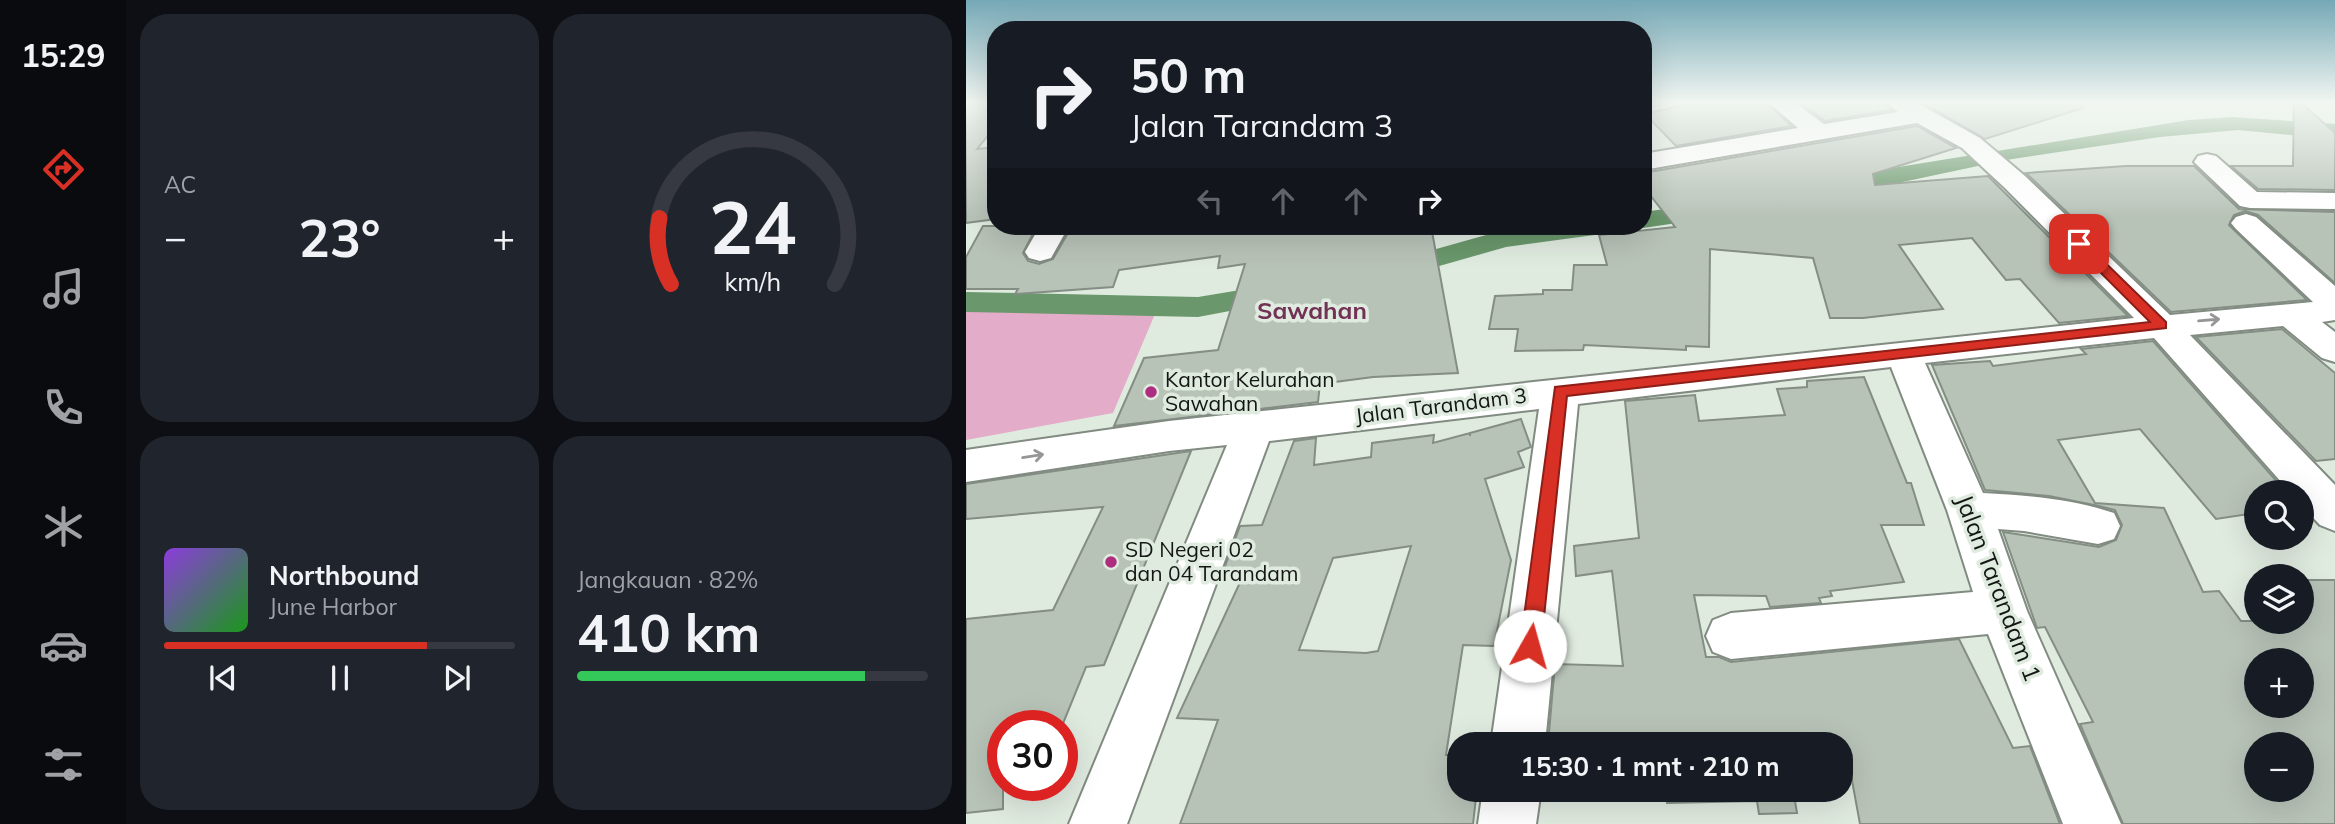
<!DOCTYPE html>
<html lang="id">
<head>
<meta charset="utf-8">
<style>
	:root { --surface:#171b24; --page:#20242c; --text:#f1f3f6; --muted:#9ea1a6; --line:#363941; --accent:#d93025 }
	body { margin:0; font-family:Mulish,sans-serif; background:var(--page); color:var(--text); height:100vh; display:flex; flex-direction:column; font-size:26px; white-space:nowrap }
	* { box-sizing:border-box; margin:0 }
	p { font-size:23px; color:var(--muted) }
	.icon { flex:none; width:38px; height:38px; fill:none; stroke:currentColor; stroke-width:2; stroke-linecap:round; stroke-linejoin:round }
	.map { position:relative; flex:1; overflow:hidden }
	.details { display:flex; flex-direction:column; gap:14px; padding:14px; background:#0d0f14; width:840px }
	.details>* { flex:none }
	.hud { position:absolute; left:21px; top:21px; width:665px; height:214px; border-radius:28px; box-shadow:0 7px 28px #0002; background:#171b24; color:var(--text); overflow:hidden }
	.fabs { position:absolute; left:1278px; top:480px; display:grid; gap:14px }
	.fabs a { display:grid; place-items:center; width:70px; height:70px; border-radius:50%; background:var(--surface); box-shadow:0 7px 28px #0002; font-size:35px }
	.speed { position:absolute; left:21px; top:710px; display:flex; gap:14px; font-size:35px; font-weight:700; text-align:center }
	.speed>* { display:grid; place-content:center; width:91px; height:91px; border-radius:50%; background:var(--surface); box-shadow:0 7px 28px #0002; line-height:1 }
	.speed .limit { border:10px solid #d22; background:#fff; color:#111 }
	.pin { position:absolute; display:grid; place-items:center; width:60px; height:60px; color:#fff; margin:-30px; border-radius:14px; box-shadow:0 4px 10px #0006 }
	.me { position:absolute; width:77px; margin:-38px; rotate:7deg; stroke-linejoin:round; filter:drop-shadow(0 0 5px #0008) }
	.turn { display:flex; align-items:center; gap:24px; height:147px; padding:0 28px; font-size:32px }
	.turn .icon { width:91px; height:91px; stroke-width:2.5 }
	.turn b { display:block; font-size:49px; line-height:60px }
	.lanes { display:flex; align-items:center; height:66px; padding:0 28px; background:#0003; justify-content:center; gap:35px; direction:ltr }
	.lanes .off { opacity:.35 }
	.big { font-size:52px; font-weight:700; line-height:1.1 }
	.details .widget { flex:1; display:flex; flex-direction:column; justify-content:center; gap:10px; min-width:0; padding:0 24px; border-radius:28px; background:var(--page) }
	.details .dial { align-items:center; gap:0 }
	.dial svg { height:182px; overflow:visible; fill:none; stroke:var(--line); stroke-width:7; stroke-linecap:round; text-anchor:middle }
	.dial text { fill:var(--text); stroke:none }
	.song { display:flex; align-items:center; gap:21px }
	.cover { width:84px; height:84px; border-radius:10px; background:linear-gradient(135deg,hsl(270 70% 55%),hsl(120 70% 35%)) }
	.played { height:7px; border-radius:4px; background:linear-gradient(90deg,var(--accent) 75%,var(--line) 75%) }
	.keys { display:flex; justify-content:space-around; direction:ltr }
	.heat { display:flex; justify-content:space-between; align-items:center; font-size:38px; direction:ltr }
	.charge { height:10px; border-radius:5px; background:linear-gradient(90deg,#34c759 82%,var(--line) 0) }
	.details .tiles { flex:1; display:grid; gap:14px; grid-template-columns:repeat(2,1fr) }
	.trip { position:absolute; left:481px; top:732px; width:406px; height:70px; border-radius:28px; background:var(--surface); box-shadow:0 7px 28px #0002; font-weight:700; line-height:70px; text-align:center }
	main { display:flex; flex:1; min-height:0 }
	.tabs { display:flex; flex-direction:column; width:126px; justify-content:space-around; align-items:center; background:#090b0e; color:var(--muted) }
	.tabs .icon { width:49px; height:49px }
	.tabs .current { color:var(--accent) }
	.tabs b { font-size:32px; color:var(--text) }
	.map>svg:first-child { display:block }
	.green { fill:#e3acc8 }
	.water { fill:#6a976b }
	.lines { fill:none; stroke-linecap:round; stroke-linejoin:round }
	.canal { fill:#6a976b; fill-rule:evenodd }
	.building { fill:#b8c3b8; stroke:#848e84; stroke-width:2; fill-rule:evenodd }
	.minor-casing { stroke:#818b81; stroke-width:4 }
	.minor { fill:#fff; fill-rule:evenodd }
	.oneway { stroke:#959695 }
	.route { fill:#d93025; stroke:#8d1f18; stroke-width:2 }
	.poi-dot { fill:#ad2e7e; stroke:#e0ebe0; stroke-width:2.5 }
	.labels { text-anchor:middle; stroke-width:7; stroke-linejoin:round; paint-order:stroke }
	.poi-label { font-size:21px; fill:#131613; stroke:#e0ebe0; text-anchor:start }
	.street-label { font-size:21px; fill:#131613; stroke:#e0ebe0 }
	.quarter-label { font-size:24px; font-weight:bold; fill:#713256; stroke:#e0ebe0 }
	.near-street-label { font-size:24px; fill:#131613; stroke:#e0ebe0 }
</style>
</head>
<body>
<main>
<nav class="tabs">
<b>15:29</b>
<svg class="icon current" aria-label="directions" viewBox="0 0 24 24"><path d="M12 3l9 9-9 9-9-9zM9 14v-3h6M13 9l2 2-2 2"/></svg>
<svg class="icon" aria-label="music" viewBox="0 0 24 24"><path d="M9 18V5l10-2v13"/><circle cx="6" cy="18" r="3"/><circle cx="16" cy="16" r="3"/></svg>
<svg class="icon" aria-label="phone" viewBox="0 0 24 24"><path d="M5 4h4l2 5-3 2q2 4 5 5l2-3 5 2v4C11 20 4 13 5 4z"/></svg>
<svg class="icon" aria-label="climate" viewBox="0 0 24 24"><path d="M12 3v18M4 7l16 10M4 17L20 7"/></svg>
<svg class="icon" aria-label="car" viewBox="0 0 24 24"><path d="M5 17H2v-5l4-1 3-4h7l3 4 3 1v5h-3M9 17h6M6 11h13"/><circle cx="7" cy="17" r="2"/><circle cx="17" cy="17" r="2"/></svg>
<svg class="icon" aria-label="filters" viewBox="0 0 24 24"><path d="M4 7h16M4 17h16"/><circle cx="9" cy="7" r="2"/><circle cx="15" cy="17" r="2"/></svg>
</nav>
<section class="details">
<div class="tiles">
<div class="widget"><p>AC</p>
<div class="heat"><a>−</a><b class="big">23°</b><a>+</a></div>
</div>
<div class="widget dial"><svg viewBox="0 0 100 80">
<path d="M14 69A42 42 0 1 1 86 69"/>
<path d="M14 69A42 42 0 0 1 9 40" stroke="#d93025"/>
<text x="50" y="56" font-size="32" font-weight="700">24</text>
<text x="50" y="72" font-size="11">km/h</text>
</svg></div>
<div class="widget">
<div class="song"><i class="cover"></i><div><b>Northbound</b><p>June Harbor</p></div></div>
<div class="played"></div>
<div class="keys"><svg class="icon" aria-label="previous" viewBox="0 0 24 24"><path d="M18 5L8 12l10 7zM5 5v14"/></svg><svg class="icon" aria-label="pause" viewBox="0 0 24 24"><path d="M8 5v14M16 5v14"/></svg><svg class="icon" aria-label="next" viewBox="0 0 24 24"><path d="M6 5l10 7-10 7zM19 5v14"/></svg></div>
</div>
<div class="widget"><p>Jangkauan · 82%</p><b class="big">410 km</b><div class="charge"></div></div>
</div>
</section>
<div class="map">
<svg width="1369" height="824" viewBox="0 0 1369 824">
	<rect width="100%" height="100%" fill="#e0ebe0"/>
	<path class="green" d="M0,306L192,307L147,413L0,440Z"/>
	<path class="water" d="M1267,117L1369,124V139L1272,130L1194,137L1040,160L852,200L832,190L920,169L1223,120Z"/>
	<g class="lines">
		<path class="canal" d="M749,202L759,204L763,210L759,216L677,228L667,226H677V212Z
			M574,226H650L646,232L636,234L540,247L424,280L413,277L409,271L413,265L538,230Z
			M316,283L327,285L332,292L327,299L232,317L0,312V292L232,297Z"/>
	</g>
	<path class="building" d="M0,101H30V126L11,149L30,147V219L0,223Z
		M734,101H798L826,126L710,146L679,114Z
		M832,101H916L926,110L859,121Z
		M954,101H1116L1117,108L1019,139Z
		M1328,101H1333L1369,133V190L1292,189L1265,166H1327Z
		M951,126L990,148L907,174L909,185L1022,176L1162,316L1093,323L1054,279L1040,280L1006,238L933,245L977,309L897,318H864L847,258L744,249L743,347L720,346V350L618,345L617,350L549,351L552,329H523L529,296L577,294V290H606L608,265H641L633,235L709,227L677,186V173Z
		M1160,166H1228L1273,209L1369,212V283L1292,215L1279,211L1268,215L1263,225L1341,300L1205,312L1060,173Z
		M17,226H71L57,253L62,261L73,264L87,259L106,226H465L492,373L407,377L354,384L352,402L148,426L178,358L252,350L279,264L252,268L254,256L153,270L147,287L49,294L52,289H0V257Z
		M1316,329L1369,373V459L1350,461L1230,337Z
		M1187,341L1314,485L1307,486L1313,492H1290V513L1250,519L1174,429L1092,440L1129,503L1198,508L1237,592L1253,591L1275,621H1335V580H1369V824H1157L1114,724L1127,722L1079,627L1071,628L1037,532L1133,547L1150,540L1156,525L1149,510L1133,506L1083,496L1019,490L966,365L1024,361L1027,366L1120,354L1115,349ZM1290,660H1335V705H1290ZM1290,744H1335V789H1290Z
		M898,377L941,483H945L958,525H915L938,582L864,591L866,596L853,598L855,603L804,607L800,596L728,595L740,657H753L765,662L993,639L1047,748L1064,746L1094,824H894L885,775L875,777V744H582L589,664L657,666L646,571L610,576L608,546L673,538L659,401L729,395L733,421L819,415L811,389L841,387V381Z
		M555,419L565,447L552,452L558,467L519,479L545,560L528,646L497,645L480,755H494V789H511L507,824H214L252,720L211,718L277,576L255,577L274,526L296,525L328,441L350,438L348,465L405,457L406,443L468,435L467,443L504,433V436V433ZM445,546L412,651L400,653L333,650L367,558Z
		M225,451L138,665L120,667L96,726H37V809L0,813V619L87,610L137,507L0,519V484Z
		M701,789H827L831,813L793,814L791,801L701,803Z"/>
	<g class="lines">
		<defs>
			<path id="minor" d="M801,101H827L858,124L932,112L919,101H948L1014,138L1059,176L1204,315L1347,302L1270,229L1265,223L1270,217L1280,214L1290,217L1369,286V320L1356,322L1369,332V362L1356,358L1317,326L1224,335L1369,485V531L1354,525L1335,505V492H1324L1188,338L959,363L1017,493C1060,495 1106,499 1148,513L1154,526L1148,539L1132,544L1058,531L1032,529L1061,611L1155,824H1097L1022,634L765,659L747,652L740,636L747,620L765,613L1007,592L981,510L925,367L612,404L579,744H525L573,409L303,441L161,824H103L261,445L203,451L0,482V450L203,421L1168,318L1039,188L996,148L951,123L677,170V154L832,128Z
				M1241,154L1250,156L1291,192L1369,193V209L1284,208L1274,206L1228,162L1232,156Z
				M74,226H103L85,258L74,261L63,258L59,252Z
				M517,789H575L570,824H512Z"/>
		</defs>
		<use href="#minor" class="minor-casing"/>
		<use href="#minor" class="minor"/>
	</g>
	<defs><path id="oneway-shaft" d="M-6 0H5M1.5-3L5.5 0L1.5 3" fill="none" stroke-width="1.6" stroke-linecap="round" stroke-linejoin="round" transform="scale(1.75)"/></defs>
	<g class="oneway">
		<use href="#oneway-shaft" transform="translate(1243 320) rotate(-5)"/>
		<use href="#oneway-shaft" transform="translate(67 456) rotate(-9)"/>
	</g>
	<linearGradient id="sky" x2="0" y2="1"><stop stop-color="#75a8b6"/><stop offset="0.47" stop-color="#f1f6f1"/><stop offset="1" stop-color="#f1f6f1" stop-opacity="0"/></linearGradient>
	<rect width="1369" height="217" fill="url(#sky)"/>
	<path class="route" d="M1113,240L1117,241L1200,322V328L601,396L575,646L572,653L564,655L557,653L554,646L589,387L1184,322L1109,247L1107,244Z"/>
	<g class="poi-dot">
		<circle cx="185" cy="392" r="7"/>
		<circle cx="145" cy="562" r="7"/>
	</g>
	<g class="labels">
		<g class="poi-label">
			<text x="199" y="387">Kantor Kelurahan<tspan x="199" dy="24">Sawahan</tspan></text>
			<text x="159" y="557">SD Negeri 02<tspan x="159" dy="24">dan 04 Tarandam</tspan></text>
		</g>
		<g class="street-label">
			<text transform="translate(475 406) rotate(-7)" y="7">Jalan Tarandam 3</text>
		</g>
		<g class="quarter-label">
			<text x="346" y="319">Sawahan</text>
		</g>
		<g class="near-street-label">
			<text transform="translate(1032 588) rotate(69)" y="8">Jalan Tarandam 1</text>
		</g>
	</g>
</svg>
<div class="fabs">
<a><svg class="icon" aria-label="search" viewBox="0 0 24 24"><circle cx="10" cy="10" r="6"/><path d="M15 15l6 6"/></svg></a>
<a><svg class="icon" aria-label="layers" viewBox="0 0 24 24"><path d="M12 4l9 5-9 5-9-5zM3 14l9 5 9-5"/></svg></a>
<a>+</a>
<a>−</a>
</div>
<div class="speed"><div class="limit">30</div></div>
<div class="pin" style="left:1113px;top:244px;background:#d93025"><svg class="icon" aria-label="arrive" viewBox="0 0 24 24"><path d="M6 21V4h12l-3 4 3 4H6"/></svg></div>
<svg class="me" style="left:564px;top:646px" viewBox="-20 -20 40 40"><circle r="19" fill="#fff"/><path d="M0-13L10 11 0 6-10 11z" fill="#d93025"/></svg>
<div class="trip">15:30 · 1 mnt · 210 m</div>
<div class="hud">
<div class="turn"><svg class="icon" aria-label="right" viewBox="0 0 24 24"><path d="M7 20v-9h11M14 6l5 5-5 5"/></svg><div><b>50 m</b>Jalan Tarandam 3</div></div>
<div class="lanes"><svg class="icon off" aria-label="left" viewBox="0 0 24 24"><path d="M17 20v-9H6M10 6l-5 5 5 5"/></svg><svg class="icon off" aria-label="ahead" viewBox="0 0 24 24"><path d="M12 20V5M6 11l6-6 6 6"/></svg><svg class="icon off" aria-label="ahead" viewBox="0 0 24 24"><path d="M12 20V5M6 11l6-6 6 6"/></svg><svg class="icon" aria-label="right" viewBox="0 0 24 24"><path d="M7 20v-9h11M14 6l5 5-5 5"/></svg></div>
</div>
</div>
</main>
</body>
</html>
